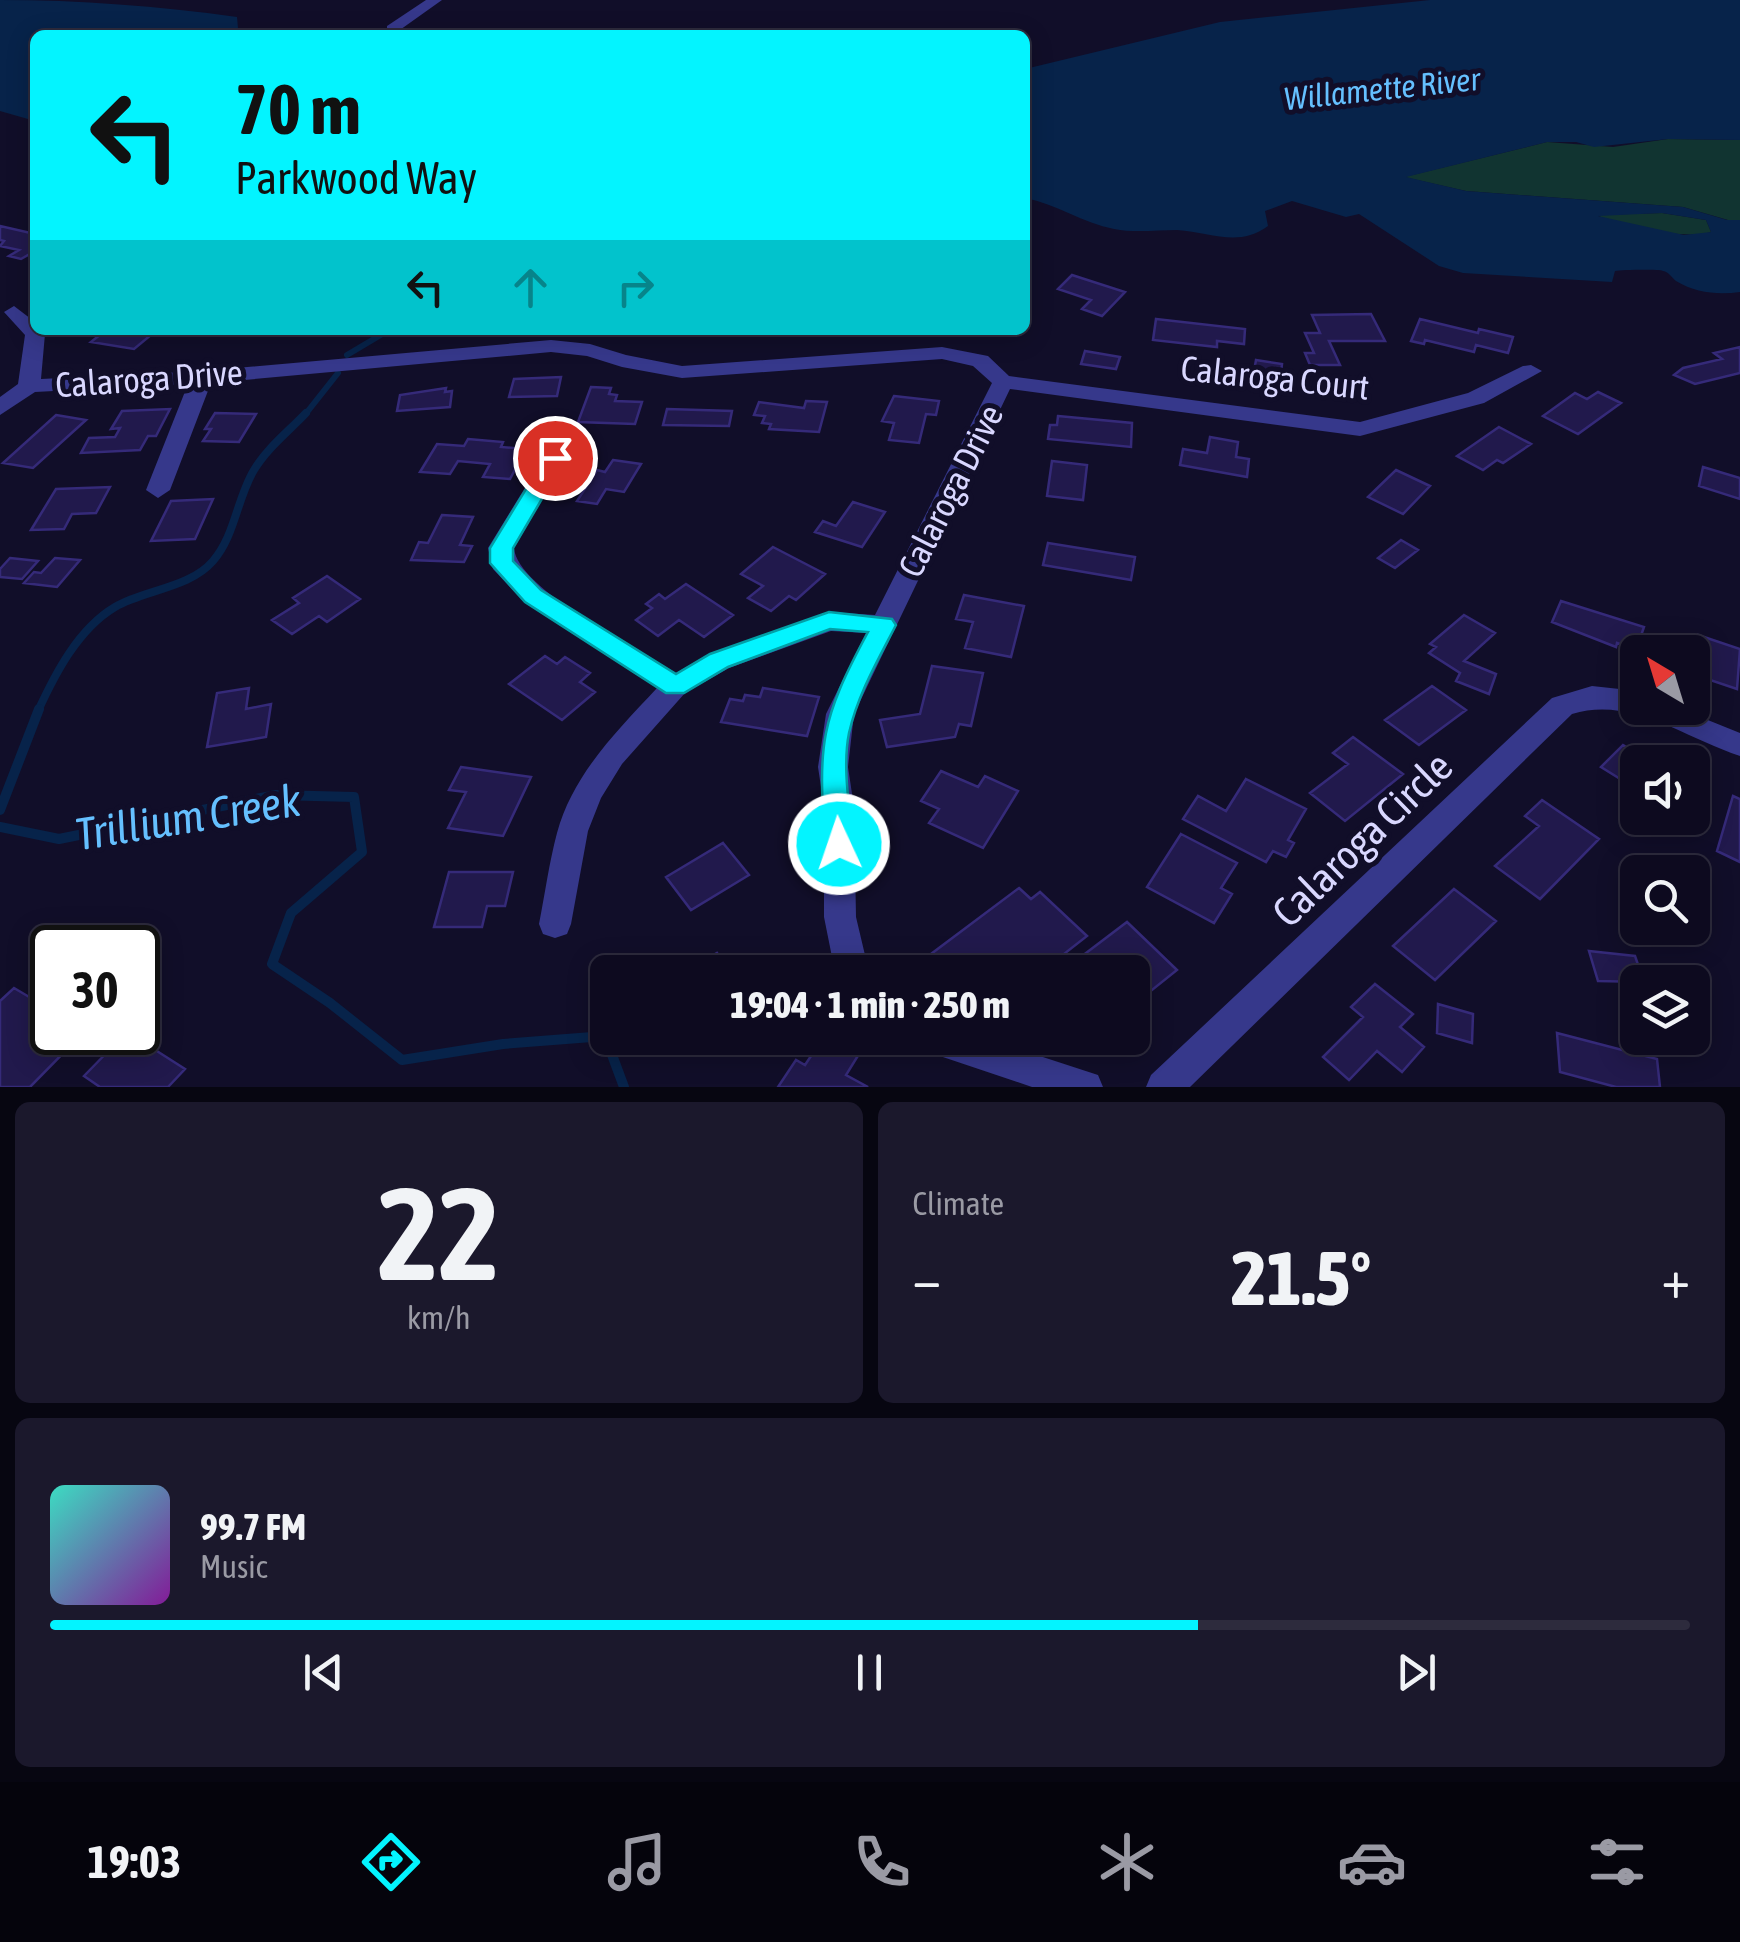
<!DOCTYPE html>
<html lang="en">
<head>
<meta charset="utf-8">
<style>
	:root { --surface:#0d0a1f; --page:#1b182c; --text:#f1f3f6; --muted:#9a9aa4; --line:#2d2b3d; --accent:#03f4ff }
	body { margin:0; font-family:"Asap Condensed",sans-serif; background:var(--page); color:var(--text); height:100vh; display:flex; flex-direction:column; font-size:38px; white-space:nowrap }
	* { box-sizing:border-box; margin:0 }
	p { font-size:32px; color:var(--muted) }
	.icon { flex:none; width:55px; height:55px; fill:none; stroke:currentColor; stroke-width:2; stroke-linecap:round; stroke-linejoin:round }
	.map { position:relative; height:1087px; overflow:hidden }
	.panel { display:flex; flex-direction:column; gap:15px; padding:15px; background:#070611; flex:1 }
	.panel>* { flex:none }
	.banner { position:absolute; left:30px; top:30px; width:1000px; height:305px; border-radius:15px; box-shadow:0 5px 25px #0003,0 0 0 2px var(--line); background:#03f4ff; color:#111; overflow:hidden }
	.needle { width:65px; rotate:322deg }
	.buttons { position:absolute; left:1620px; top:635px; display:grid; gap:20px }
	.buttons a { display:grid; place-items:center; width:90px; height:90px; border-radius:15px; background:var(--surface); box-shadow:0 5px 25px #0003,0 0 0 2px var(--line); font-size:50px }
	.speed { position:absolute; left:30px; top:925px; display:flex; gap:20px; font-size:50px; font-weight:700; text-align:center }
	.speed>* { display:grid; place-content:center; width:130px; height:130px; border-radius:50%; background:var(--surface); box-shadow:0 5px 25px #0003,0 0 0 2px var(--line); line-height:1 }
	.speed .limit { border:5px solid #111; border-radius:15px; background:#fff; color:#111 }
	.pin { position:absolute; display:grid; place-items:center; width:85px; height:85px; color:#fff; margin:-42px; border:5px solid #fff; border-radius:50%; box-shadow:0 2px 10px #0007 }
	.me { position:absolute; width:110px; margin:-55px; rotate:357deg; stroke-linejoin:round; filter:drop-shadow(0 0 8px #0008) }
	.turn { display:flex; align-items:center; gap:35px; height:210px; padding:0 40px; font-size:45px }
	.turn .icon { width:130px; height:130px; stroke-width:2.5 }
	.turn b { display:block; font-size:70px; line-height:85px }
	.lanes { display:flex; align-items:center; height:95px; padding:0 40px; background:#0003; justify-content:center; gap:50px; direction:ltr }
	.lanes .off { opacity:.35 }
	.big { font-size:75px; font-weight:800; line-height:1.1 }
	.panel .tile { flex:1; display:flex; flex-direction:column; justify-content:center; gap:15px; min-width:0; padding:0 35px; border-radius:15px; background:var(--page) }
	.panel .dial { align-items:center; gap:0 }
	.dial b { font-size:130px; line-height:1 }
	.song { display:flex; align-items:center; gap:30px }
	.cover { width:120px; height:120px; border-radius:15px; background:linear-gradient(135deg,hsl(170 70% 55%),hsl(290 70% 35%)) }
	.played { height:10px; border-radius:5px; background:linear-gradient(90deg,var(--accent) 70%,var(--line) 70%) }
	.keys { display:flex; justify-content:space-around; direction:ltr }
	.heat { display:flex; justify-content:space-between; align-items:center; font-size:55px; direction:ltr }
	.panel .tiles { flex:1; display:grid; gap:15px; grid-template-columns:1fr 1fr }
	.tile:last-child { grid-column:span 2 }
	.trip { position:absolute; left:590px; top:955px; width:560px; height:100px; border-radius:15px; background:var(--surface); box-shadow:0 5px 25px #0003,0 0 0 2px var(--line); font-weight:800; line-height:100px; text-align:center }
	.tabs { display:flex; height:160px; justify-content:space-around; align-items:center; background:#05040c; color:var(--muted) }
	.tabs .icon { width:70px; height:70px }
	.tabs .selected { color:var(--accent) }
	.tabs b { font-size:45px; color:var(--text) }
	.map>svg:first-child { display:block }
	.green { fill:#113431 }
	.water { fill:#07234a; fill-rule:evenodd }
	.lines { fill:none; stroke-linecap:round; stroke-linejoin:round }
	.stream-far2 { stroke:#07234a; stroke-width:6 }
	.stream-far1 { stroke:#07234a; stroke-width:8 }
	.stream { stroke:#07234a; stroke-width:10 }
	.building { fill:#21194c; stroke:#352a79; stroke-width:2.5 }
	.minor { fill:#36388b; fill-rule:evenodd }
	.route { fill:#03f4ff; stroke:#029fa6; stroke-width:2.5 }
	.labels { text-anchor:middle; stroke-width:10; stroke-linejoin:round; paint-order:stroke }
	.far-water-label { font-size:32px; font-style:italic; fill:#65c0ff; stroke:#110e29 }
	.street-label { font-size:35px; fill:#d9d7ff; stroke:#110e29 }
	.near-street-label { font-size:42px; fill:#d9d7ff; stroke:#110e29 }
	.near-water-label { font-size:45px; font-style:italic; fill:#65c0ff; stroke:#110e29 }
</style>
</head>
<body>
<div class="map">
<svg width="1740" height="1087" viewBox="0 0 1740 1087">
	<rect width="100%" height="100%" fill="#110e29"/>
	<path class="green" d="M1668,139L1740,140V220H1728L1683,207L1466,191L1404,177L1547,142L1613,147Z
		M1662,213L1706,220L1711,232C1687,240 1620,227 1597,215Z"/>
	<path class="water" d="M0,0C80,0 158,6 237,17L238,28L259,35H35V121L0,111Z
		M1430,0H1740V140L1668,139L1594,147L1576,142H1547L1406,177L1466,191L1683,207L1727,220H1740V292C1718,295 1696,293 1676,281C1672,278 1669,272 1663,271C1658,269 1621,270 1615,271L1612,282L1463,273L1439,266L1359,214L1346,217L1292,201L1265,211L1268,226C1238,248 1211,232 1177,230C1157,230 1134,233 1114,229C1083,223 1056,204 1025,198V69L1220,22ZM1662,213L1706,220L1711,232L1684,235L1598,216Z"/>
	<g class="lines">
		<path class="stream-far2" d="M347,355L389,330
			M304,416L338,373"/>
		<path class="stream-far1" d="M38,711C55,674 78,629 115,607C144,590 190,588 213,561C235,536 237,498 254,470C267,448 289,431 306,413"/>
		<path class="stream" d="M0,810L39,709
			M0,827L59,839L276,795L354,797L362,852L291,913L272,964L330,1003L402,1060L503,1044L605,1036L624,1087"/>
	</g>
	<path class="building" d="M0,226L35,234V251L21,259L9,256L19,250L0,246L4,241L0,240Z
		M1072,275L1125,292L1102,316L1082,309L1091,300L1058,289Z
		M1371,314L1385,341H1329L1340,365H1310L1305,353H1314L1305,333H1320L1312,315Z
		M1156,319L1245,329L1244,344L1217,341V347L1153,340Z
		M1420,319L1478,333L1479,329L1513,337L1508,353L1476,345L1474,352L1425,340L1424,344L1411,341Z
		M106,330H157L134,349L91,342Z
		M1740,347V373L1695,384L1674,375L1683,368L1722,359L1714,353Z
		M1085,351L1120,357L1116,369L1081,364Z
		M1256,360L1282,364L1280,381L1253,377Z
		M561,377L557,396L509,397L514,379Z
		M591,387L611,388L609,394L617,395L615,401L642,402L635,424L578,422Z
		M446,388L445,392L452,391L450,407L397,411L400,395Z
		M1598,392L1621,403L1578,434L1543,416L1575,393L1587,399Z
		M894,396L939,401L936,415L926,414L919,443L889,440L894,423L882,421Z
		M806,401L827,402L819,432L769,429L771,424L762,423L765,416L754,415L759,402L804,408Z
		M170,409L156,436H148L140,450L81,453L89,438L115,437L120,428L111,429L122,411Z
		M667,409L732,411L729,426L663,425Z
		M215,413L256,414L239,442L203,441L211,429H205Z
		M56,415L86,420L33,468L3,463Z
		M1058,416L1132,423L1131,447L1048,439L1050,425H1057Z
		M1499,427L1531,444L1503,463L1497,460L1483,470L1457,456Z
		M1210,437L1238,442L1236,457L1249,459L1247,477L1180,465L1183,449L1207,453Z
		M468,439L503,442L501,447L526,449L510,479L483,477L490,464L458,461L450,474L420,472L437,444L464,446Z
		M613,460L641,464L624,492L606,489L597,504L577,501L597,470L605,472Z
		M1052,461L1087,465L1083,500L1047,496Z
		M1703,467L1740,478V499L1699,486Z
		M1396,470L1430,486L1403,514L1368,497Z
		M110,487L96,513L72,514L64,529L31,530L56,489Z
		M213,499L195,539L151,541L171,501Z
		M853,502L885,512L862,547L815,532L823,521L836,526Z
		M442,515L473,517L460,545L472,546L464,562L411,560L419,542L428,543Z
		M1401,540L1418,550L1395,568L1378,558Z
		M1048,543L1135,557L1131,580L1043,565Z
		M773,547L825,574L796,600L789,596L771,611L748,598L763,586L741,574Z
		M10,558L38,561L22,579L0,577V569Z
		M55,558L80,560L57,587L24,583L34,572L41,573Z
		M327,576L360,599L327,622L319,616L292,634L272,620L299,603L293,598Z
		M686,584L733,615L704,637L679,620L658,636L636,620L652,608L646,604L659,594L665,599Z
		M964,595L1024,606L1011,657L965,648L973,622L956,619Z
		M1561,601L1644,627L1636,650L1617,643L1616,647L1552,622Z
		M1464,615L1495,633L1464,661L1496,674L1489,694L1456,681L1460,673L1429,653L1436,647L1430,644Z
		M1698,635L1740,649L1737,689L1692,674Z
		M545,656L557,664L565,657L590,673L580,682L595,692L562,720L509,684Z
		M932,666L983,673L971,726L959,724L955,737L887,747L880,720L920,714Z
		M1432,686L1466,710L1419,745L1385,720Z
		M249,688L246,709L271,704L266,737L207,747L217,693Z
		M763,688L819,697L807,736L721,722L730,699L743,701L745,695L760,697Z
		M1353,737L1403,774L1345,821L1310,793L1348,764L1333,753Z
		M1623,745L1651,762H1638V790L1601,767Z
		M461,767L531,777L503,836L448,828L466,792L449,790Z
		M941,771L978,787L985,776L1018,791L983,848L929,823L939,809L921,801Z
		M1246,779L1306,809L1288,840L1294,843L1286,857L1273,851L1266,862L1183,819L1198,796L1226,811Z
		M1733,796L1740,799V862L1717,851Z
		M1542,800L1599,839L1540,899L1495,866L1539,826L1525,816Z
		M1181,834L1237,863L1221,888L1232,894L1214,923L1147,887Z
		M723,843L749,875L691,910L666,877Z
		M449,872H513L505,906H487L482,927H434Z
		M1019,888L1031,899L1040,892L1087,936L1041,972H1000L980,965L970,972H921L915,966Z
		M1454,889L1496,921L1435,980L1393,946Z
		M1127,922L1177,970L1132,1006V972H1061Z
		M1589,951L1635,956L1644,982L1598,981Z
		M717,953L730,972H685Z
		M1375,984L1413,1014L1400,1027L1424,1047L1402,1072L1377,1051L1349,1080L1323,1057L1363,1017L1351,1007Z
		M52,985V1032H84L30,1087H0V1001L14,988L36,1001Z
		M1438,1004L1473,1014L1472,1043L1437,1033Z
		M127,1032L185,1069L168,1087H100L84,1076Z
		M1557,1033L1657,1059L1660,1087H1616L1560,1072Z
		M823,1038L859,1054L846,1075L868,1087H778L796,1060L805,1065Z"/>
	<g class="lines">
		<path class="minor" d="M426,0H442L397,32H387V26Z
			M14,306L35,322V330L45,334L41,379L202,371L551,340L590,344L626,355L682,366L942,347L988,356L1009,376L1360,422L1468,393L1523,366L1531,365L1542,371L1484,403L1360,436L1010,389L854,714L848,767L854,807L856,917L869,972H835L824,917V807L818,767L826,714L866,633L831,631L729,668L685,693L622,764L601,798L588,831L571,924L567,934L555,938L543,934L539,924C545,894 549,863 557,833C573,774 617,731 657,688L524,602L493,569L488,548L547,452L555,450L567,457L514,548C517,589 639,650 676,673L709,654L829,612L875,615L992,383L973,366L942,359L682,378L622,367L587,356L551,352L211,383L170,490L158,498L146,490L188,384L35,392L0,415V397L18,384L25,335L4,312Z
			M1592,686L1638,691V708H1678L1740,733V756C1684,738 1632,696 1572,714L1190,1087H1146L1151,1075L1552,698Z
			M916,1038H985L1098,1075L1103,1087H1032L922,1050Z"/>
	</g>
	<path class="route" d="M555,451L566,458L513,548V561L541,590L676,674L710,654L829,612L892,619L896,625C878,660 858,694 849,733C842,768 850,808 853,844L849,852L839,855L829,852L825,844C818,743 820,721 868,632L830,629L728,667L684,693H666L525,602L490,563V548L548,453Z"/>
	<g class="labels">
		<g class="far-water-label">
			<text transform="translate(1382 89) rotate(-6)" y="11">Willamette River</text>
		</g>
		<g class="street-label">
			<text transform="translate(1275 378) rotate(6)" y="12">Calaroga Court</text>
			<text transform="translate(149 379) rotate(-4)" y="12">Calaroga Drive</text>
			<text transform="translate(951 491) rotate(-63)" y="12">Calaroga Drive</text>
		</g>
		<g class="near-street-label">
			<text transform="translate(1362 839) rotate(-44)" y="15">Calaroga Circle</text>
		</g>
		<g class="near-water-label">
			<text transform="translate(188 817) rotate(-9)" y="16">Trillium Creek</text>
		</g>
	</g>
</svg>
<div class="buttons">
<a><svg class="needle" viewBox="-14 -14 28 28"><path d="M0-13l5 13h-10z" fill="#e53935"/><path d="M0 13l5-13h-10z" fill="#9a9aa4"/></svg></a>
<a><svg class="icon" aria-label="sound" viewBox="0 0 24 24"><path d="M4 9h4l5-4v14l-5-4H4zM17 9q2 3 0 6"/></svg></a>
<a><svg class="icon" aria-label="search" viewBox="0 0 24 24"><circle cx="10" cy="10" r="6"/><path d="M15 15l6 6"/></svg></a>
<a><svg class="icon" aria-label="layers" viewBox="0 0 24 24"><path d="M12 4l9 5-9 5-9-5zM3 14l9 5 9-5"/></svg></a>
</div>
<div class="speed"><div class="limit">30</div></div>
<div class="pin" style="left:555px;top:458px;background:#d93025"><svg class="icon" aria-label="arrive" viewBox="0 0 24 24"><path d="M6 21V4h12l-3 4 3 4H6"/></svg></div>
<svg class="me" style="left:839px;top:844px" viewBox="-20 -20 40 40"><circle r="17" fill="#03f4ff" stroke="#fff" stroke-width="3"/><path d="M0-11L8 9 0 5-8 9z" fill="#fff"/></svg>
<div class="trip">19:04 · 1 min · 250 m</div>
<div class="banner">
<div class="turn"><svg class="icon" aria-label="left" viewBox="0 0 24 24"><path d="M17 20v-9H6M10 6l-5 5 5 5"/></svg><div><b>70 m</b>Parkwood Way</div></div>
<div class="lanes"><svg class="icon" aria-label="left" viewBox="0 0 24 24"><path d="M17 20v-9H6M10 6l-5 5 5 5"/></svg><svg class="icon off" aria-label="ahead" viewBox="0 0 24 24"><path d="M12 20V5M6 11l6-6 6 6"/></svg><svg class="icon off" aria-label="right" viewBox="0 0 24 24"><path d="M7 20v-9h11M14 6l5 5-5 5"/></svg></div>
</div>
</div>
<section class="panel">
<div class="tiles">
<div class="tile dial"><b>22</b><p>km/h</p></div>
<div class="tile"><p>Climate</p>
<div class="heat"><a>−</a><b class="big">21.5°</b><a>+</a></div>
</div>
<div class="tile">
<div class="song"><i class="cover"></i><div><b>99.7 FM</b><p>Music</p></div></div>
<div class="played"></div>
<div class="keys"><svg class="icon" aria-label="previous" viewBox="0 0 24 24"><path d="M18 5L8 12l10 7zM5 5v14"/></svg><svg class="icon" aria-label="pause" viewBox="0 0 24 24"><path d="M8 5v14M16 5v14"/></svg><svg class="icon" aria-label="next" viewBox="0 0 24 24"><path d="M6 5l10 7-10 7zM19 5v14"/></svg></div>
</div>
</div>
</section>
<nav class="tabs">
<b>19:03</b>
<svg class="icon selected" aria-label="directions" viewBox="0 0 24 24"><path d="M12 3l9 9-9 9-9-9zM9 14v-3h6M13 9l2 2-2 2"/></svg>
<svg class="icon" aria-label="music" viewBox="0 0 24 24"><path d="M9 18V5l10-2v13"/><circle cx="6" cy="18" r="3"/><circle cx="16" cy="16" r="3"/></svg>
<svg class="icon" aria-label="phone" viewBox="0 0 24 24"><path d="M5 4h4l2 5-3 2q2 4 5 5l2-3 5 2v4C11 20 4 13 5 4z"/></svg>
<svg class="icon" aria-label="climate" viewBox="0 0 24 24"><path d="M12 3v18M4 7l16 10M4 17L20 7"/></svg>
<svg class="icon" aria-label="car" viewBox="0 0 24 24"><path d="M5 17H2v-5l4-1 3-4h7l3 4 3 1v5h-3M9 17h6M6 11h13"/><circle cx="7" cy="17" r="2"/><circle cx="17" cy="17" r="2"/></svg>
<svg class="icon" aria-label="filters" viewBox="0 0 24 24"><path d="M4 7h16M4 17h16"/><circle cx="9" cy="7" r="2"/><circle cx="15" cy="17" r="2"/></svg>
</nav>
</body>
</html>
